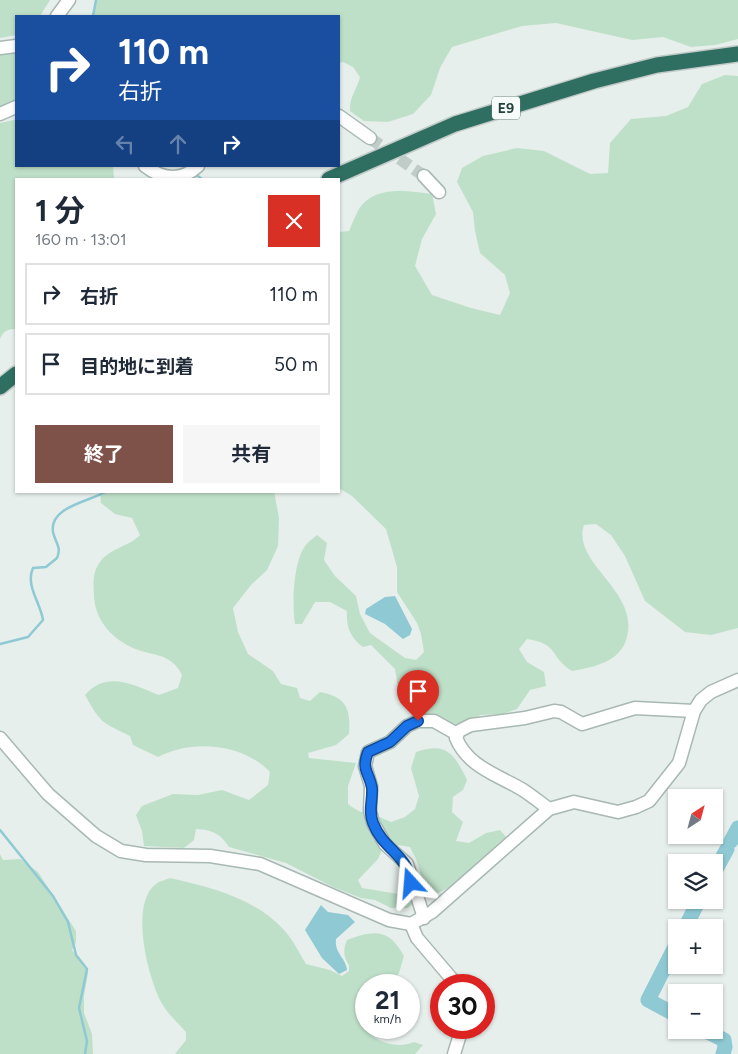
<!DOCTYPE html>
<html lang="ja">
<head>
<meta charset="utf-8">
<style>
  body { margin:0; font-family:Figtree,"Noto Sans JP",sans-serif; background:#f6f6f7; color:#1f2937; height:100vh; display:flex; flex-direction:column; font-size:19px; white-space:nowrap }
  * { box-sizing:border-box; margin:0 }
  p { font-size:16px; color:#747a83 }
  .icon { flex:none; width:28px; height:28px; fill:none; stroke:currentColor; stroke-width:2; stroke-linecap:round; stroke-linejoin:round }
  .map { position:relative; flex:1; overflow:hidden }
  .details { position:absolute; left:15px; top:178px; width:325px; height:315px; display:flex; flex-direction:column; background:#fff; border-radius:0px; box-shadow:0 1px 4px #0004 }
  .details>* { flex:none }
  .top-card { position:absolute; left:15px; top:15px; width:325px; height:152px; border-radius:0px; box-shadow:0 1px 4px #0004; background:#1a4fa0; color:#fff; overflow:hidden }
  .needle { width:32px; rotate:36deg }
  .controls { position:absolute; left:668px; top:789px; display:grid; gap:10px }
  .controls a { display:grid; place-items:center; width:55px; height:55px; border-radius:0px; background:#fff; box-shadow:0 1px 4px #0004; font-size:25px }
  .speed { position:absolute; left:355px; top:974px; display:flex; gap:10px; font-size:25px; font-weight:700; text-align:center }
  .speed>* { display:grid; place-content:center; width:65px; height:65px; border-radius:50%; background:#fff; box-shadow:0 1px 4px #0004; line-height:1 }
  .speed small { font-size:12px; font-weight:400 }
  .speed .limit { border:8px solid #d22; background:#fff; color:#111 }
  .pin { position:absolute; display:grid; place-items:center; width:42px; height:42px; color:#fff; margin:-51px -21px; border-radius:50% 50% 50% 0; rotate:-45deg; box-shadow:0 0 5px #0007 }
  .pin .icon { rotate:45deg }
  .me { position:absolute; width:55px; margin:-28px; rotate:341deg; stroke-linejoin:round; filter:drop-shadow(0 0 4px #0008) }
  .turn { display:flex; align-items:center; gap:18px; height:105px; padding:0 20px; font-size:22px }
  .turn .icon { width:65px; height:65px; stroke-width:2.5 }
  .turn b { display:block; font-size:35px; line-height:42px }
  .lanes { display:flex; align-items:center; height:48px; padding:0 20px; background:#0003; justify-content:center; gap:25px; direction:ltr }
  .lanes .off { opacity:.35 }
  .round { display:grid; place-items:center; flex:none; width:52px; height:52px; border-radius:0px; background:#f6f6f7 }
  .summary { display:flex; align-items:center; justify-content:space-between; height:85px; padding:0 20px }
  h1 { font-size:30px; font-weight:700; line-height:38px }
  .button { display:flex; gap:10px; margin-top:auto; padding:10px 20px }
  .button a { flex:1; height:58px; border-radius:0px; background:#7f5249; color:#fff; font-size:20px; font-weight:700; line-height:58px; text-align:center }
  .button a+a { background:#f6f6f7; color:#1f2937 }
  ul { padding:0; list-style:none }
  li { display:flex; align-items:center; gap:15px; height:62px; margin:0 10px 8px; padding:0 10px; border:2px solid #e0e1e3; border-radius:0px }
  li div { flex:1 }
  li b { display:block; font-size:19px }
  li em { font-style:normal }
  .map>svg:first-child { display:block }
  .green { fill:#bfe0c8 }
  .water { fill:#8ec9d4 }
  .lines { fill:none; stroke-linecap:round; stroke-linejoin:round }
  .stream { stroke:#8ec9d4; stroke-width:2.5 }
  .river { stroke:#8ec9d4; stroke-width:15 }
  .minor-tunnel { stroke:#bfccc8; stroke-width:12; stroke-dasharray:12 6; stroke-linecap:butt }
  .minor-casing { stroke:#a8b8b2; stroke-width:15 }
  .highway-casing { stroke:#c2cac8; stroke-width:18 }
  .minor { stroke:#fff; stroke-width:12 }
  .highway { stroke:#2f6f62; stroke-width:15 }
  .route-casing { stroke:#114b97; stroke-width:12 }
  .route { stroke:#1a73e8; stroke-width:9 }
  .labels { text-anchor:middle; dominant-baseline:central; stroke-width:4; stroke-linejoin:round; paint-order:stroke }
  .shield { fill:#f7fbf9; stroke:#637a73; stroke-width:1 }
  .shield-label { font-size:14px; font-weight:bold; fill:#24423a }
</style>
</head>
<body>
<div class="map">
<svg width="738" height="1054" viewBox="0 0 738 1054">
  <rect width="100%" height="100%" fill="#e6efeb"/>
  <g class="green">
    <path d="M0,0H50L40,16H16V35L0,38Z"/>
    <path d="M97,0H738V39L715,45L691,47L663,37L632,40L556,23L522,26L452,47L440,68L431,95L413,114L388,122L364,121L350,111C349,97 357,90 360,77L353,67L343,62L339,63V16H93Z"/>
    <path d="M0,51H16V100L0,107Z"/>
    <path d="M725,75L738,76V628L711,635L685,632L645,601L625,556L611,535L596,524L584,525C571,563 639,590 627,637C621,662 594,667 572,671C549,657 560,644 527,639L519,649L527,662L544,672L546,686L530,690L517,709L503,714L480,715L474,719L451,725L429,717L414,707L398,687L395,669L371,645L363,647C350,638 346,626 347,611L330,602H315L302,624H295C292,605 293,563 305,546C308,542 313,538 317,535L327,543L324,560L335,576L356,596L360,614L370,633L405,658L416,660L424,652L421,634L417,623L397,592V567L386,529L352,496L339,488V232L349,231C352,224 355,216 359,209C375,185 407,191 432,194L436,214L422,239L415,266L432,295L471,308L500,315L510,293L505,275L480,253L475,231L473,212L457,182L462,168L483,156L517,148L544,151L590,174L608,173L610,143L631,119L666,116L688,107L702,84Z"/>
    <path d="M14,120L16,121V166H113L114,179H16V329C8,329 3,331 0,339V123Z"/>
    <path d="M100,491H274L279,518L278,546L267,570L251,585L233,608L238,632L248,654L273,671L281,684L297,688L300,698L310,701L320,692C346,697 351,708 349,734L336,745L308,753L309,758L356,763L348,786V804C362,816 374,813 391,822L405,817L415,809L419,796L411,768L416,752C446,742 454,753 467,780L463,790L453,797L452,812L463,822L456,841L469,843L486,833L500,830L506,837L450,887L436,894C417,884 424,879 417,862C416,857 412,852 410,847L391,844L382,850L378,859L358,880L362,888L411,896L414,903L408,908H391L375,900L361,898L333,887L286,863L229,847C220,833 212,830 196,829L194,840L184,848L144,846L142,831L136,815L142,806L173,794L198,795L222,790L249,800L268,785L270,772C242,743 192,739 158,757L133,745L130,736C102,722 101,724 85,695C107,670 133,685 159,695L178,688L182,675C170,651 151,657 131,647C110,637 94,618 94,594C93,583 93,571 100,562C111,547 129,547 140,535L132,518L115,514L101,503Z"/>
    <path d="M0,854L3,860L20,859L38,872L76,931V942L72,950L88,973L84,996V1013L92,1034L93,1054H0Z"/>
    <path d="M170,878C209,887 255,898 283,929C293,939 299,953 306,964L330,970L342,976L349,971V965C343,957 343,950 347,940C374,930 389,928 404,956L399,973L389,985H366V1013L364,1016C365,1019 365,1024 366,1027C373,1043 398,1049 414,1042L423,1045L415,1054H175L186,1040V1032C178,1023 167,1013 161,1002C148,977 129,904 156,884C159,881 166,880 170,878Z"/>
  </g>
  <g class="water">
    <path d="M395,596L412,629L410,635L403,639L385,624L365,614L366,609L385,597Z"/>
    <path d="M321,905L328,912L348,915L355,922L336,939C334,953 346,958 347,970L339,974L322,958L305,930Z"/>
  </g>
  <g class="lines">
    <g class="stream">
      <path d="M93,16L96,0"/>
      <path d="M195,174L202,179"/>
      <path d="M0,644L28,637L43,620C41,604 25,585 33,568L46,567L57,558C62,547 55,542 53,532C49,506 92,501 107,491"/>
      <path d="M0,830L53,896L68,922L76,955L87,969L79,1008L87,1041L85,1054"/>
    </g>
    <g class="river">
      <path d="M731,841L738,828"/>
      <path d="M714,873L727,849"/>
      <path d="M685,928L699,900"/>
      <path d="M676,945L648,1000L676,1015"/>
      <path d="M704,1030L724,1040L725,1047L723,1054"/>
    </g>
    <path class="minor-tunnel" d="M370,138L424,176"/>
    <defs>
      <g id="minor">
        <path d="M57,16L69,0"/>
        <path d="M0,48L16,46"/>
        <path d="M0,114L16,107"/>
        <path d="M339,116L370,138"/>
        <path d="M145,166C162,179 181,182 198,166"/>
        <path d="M424,176L439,192"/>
        <path d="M0,738L48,794L96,836L121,851L146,855L210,856L260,864L389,920L411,924L432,912L549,809L574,802L618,812L636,807L649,801L679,763L694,711L701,700L711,692L738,680"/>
        <path d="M549,809C541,803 532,796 523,790C498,775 468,767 456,738L459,731L471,725L525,718L554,711L561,712L582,724L635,708L694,711"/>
        <path d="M424,918L407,864L385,844L373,823L370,811L371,786L365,766L368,752L390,742L407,726L418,721H434L457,734"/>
        <path d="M411,924L417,938L457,985"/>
        <path d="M454,1054L462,1028"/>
      </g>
      <g id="highway">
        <path d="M329,179L455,124L594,81L657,65L738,54"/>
        <path d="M0,387L16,374"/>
      </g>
    </defs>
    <use href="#minor" class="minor-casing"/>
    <use href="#highway" class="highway-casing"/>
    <use href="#minor" class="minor"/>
    <use href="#highway" class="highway"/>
  </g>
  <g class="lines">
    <defs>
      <path id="route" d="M411,883C407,853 384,851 373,823C368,810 373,801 372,788C369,772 361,770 368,752L390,742L407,726L418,721"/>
    </defs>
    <use href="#route" class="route-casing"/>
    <use href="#route" class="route"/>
  </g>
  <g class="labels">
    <rect class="shield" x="492" y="96.5" width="28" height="23" rx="4"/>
    <g class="shield-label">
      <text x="506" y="108">E9</text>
    </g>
  </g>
</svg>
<div class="controls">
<a><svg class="needle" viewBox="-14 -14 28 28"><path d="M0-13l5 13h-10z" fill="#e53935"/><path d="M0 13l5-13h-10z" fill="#747a83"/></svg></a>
<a><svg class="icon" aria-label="layers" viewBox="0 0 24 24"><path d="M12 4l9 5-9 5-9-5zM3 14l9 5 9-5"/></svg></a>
<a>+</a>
<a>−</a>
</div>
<div class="speed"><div>21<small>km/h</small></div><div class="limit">30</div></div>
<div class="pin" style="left:418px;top:721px;background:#d93025"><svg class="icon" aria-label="arrive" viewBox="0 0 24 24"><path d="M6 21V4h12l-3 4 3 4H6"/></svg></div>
<svg class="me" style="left:411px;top:883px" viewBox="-20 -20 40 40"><path d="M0-17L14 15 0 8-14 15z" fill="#1a73e8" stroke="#fff" stroke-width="4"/></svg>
<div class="top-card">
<div class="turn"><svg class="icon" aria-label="right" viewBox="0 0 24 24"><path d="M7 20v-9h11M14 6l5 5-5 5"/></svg><div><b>110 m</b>右折</div></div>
<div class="lanes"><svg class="icon off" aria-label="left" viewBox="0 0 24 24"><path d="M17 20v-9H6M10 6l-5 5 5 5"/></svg><svg class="icon off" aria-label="ahead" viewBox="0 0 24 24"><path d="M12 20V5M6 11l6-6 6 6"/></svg><svg class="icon" aria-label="right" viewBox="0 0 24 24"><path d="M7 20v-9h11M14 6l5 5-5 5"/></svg></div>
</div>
<section class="details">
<div class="summary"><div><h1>1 分</h1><p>160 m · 13:01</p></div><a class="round" style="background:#d93025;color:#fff"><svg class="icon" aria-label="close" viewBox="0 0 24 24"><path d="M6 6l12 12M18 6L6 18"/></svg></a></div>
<ul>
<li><svg class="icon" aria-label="right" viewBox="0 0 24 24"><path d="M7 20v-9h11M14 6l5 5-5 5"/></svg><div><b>右折</b></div><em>110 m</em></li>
<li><svg class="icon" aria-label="arrive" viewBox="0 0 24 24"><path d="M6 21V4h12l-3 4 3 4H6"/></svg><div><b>目的地に到着</b></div><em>50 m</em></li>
</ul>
<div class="button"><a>終了</a><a>共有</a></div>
</section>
</div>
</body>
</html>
